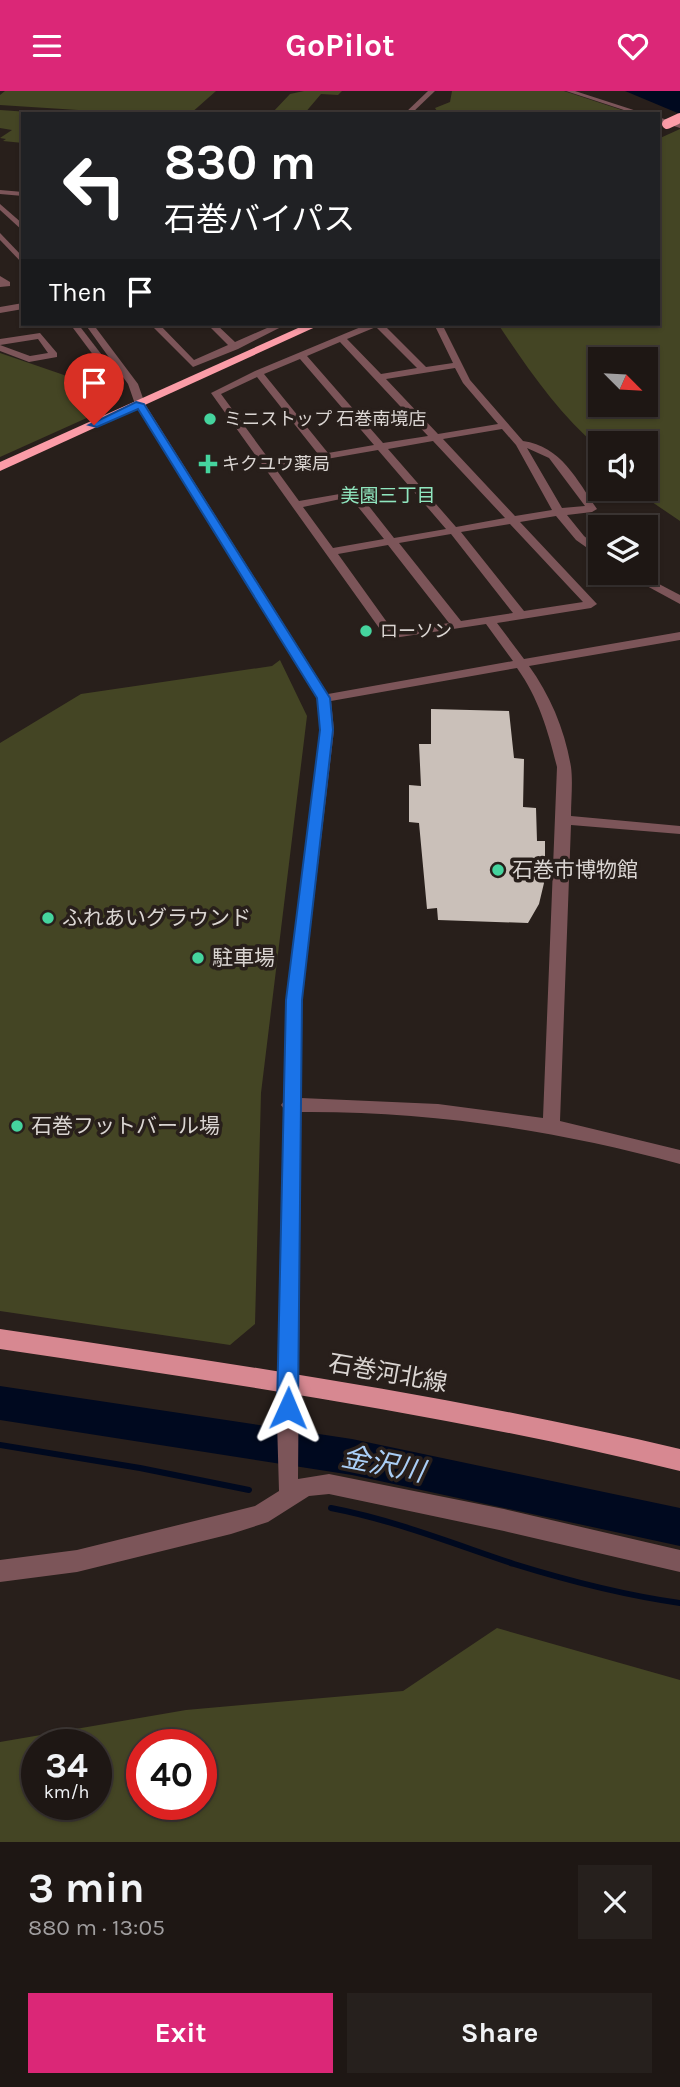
<!DOCTYPE html>
<html lang="en">
<head>
<meta charset="utf-8">
<style>
  body { margin:0; font-family:Karla,"Noto Sans JP",sans-serif; background:#26201d; color:#f1f3f6; height:100vh; display:flex; flex-direction:column; font-size:26px; white-space:nowrap }
  * { box-sizing:border-box; margin:0 }
  p { font-size:23px; color:#a19fa0 }
  .icon { flex:none; width:38px; height:38px; fill:none; stroke:currentColor; stroke-width:2; stroke-linecap:round; stroke-linejoin:round }
  .map { position:relative; height:1751px; overflow:hidden }
  .side { display:flex; flex-direction:column; background:#1e1714; flex:1 }
  .side>* { flex:none }
  .banner { position:absolute; left:21px; top:21px; width:639px; height:214px; border-radius:0px; box-shadow:0 2px 5px #0004,0 0 0 2px #3c3634; background:#202124; color:#fff; overflow:hidden }
  .needle { width:46px; rotate:114deg }
  .tools { position:absolute; left:588px; top:256px; display:grid; gap:14px }
  .tools a { display:grid; place-items:center; width:70px; height:70px; border-radius:0px; background:#1e1714; box-shadow:0 2px 5px #0004,0 0 0 2px #3c3634; font-size:35px }
  .speed { position:absolute; left:21px; top:1638px; display:flex; gap:14px; font-size:35px; font-weight:700; text-align:center }
  .speed>* { display:grid; place-content:center; width:91px; height:91px; border-radius:50%; background:#1e1714; box-shadow:0 2px 5px #0004,0 0 0 2px #3c3634; line-height:1 }
  .speed small { font-size:18px; font-weight:400 }
  .speed .limit { border:10px solid #d22; background:#fff; color:#111 }
  .pin { position:absolute; display:grid; place-items:center; width:60px; height:60px; color:#fff; margin:-72px -30px; border-radius:50% 50% 50% 0; rotate:-45deg; box-shadow:0 0 7px #0007 }
  .pin .icon { rotate:45deg }
  .me { position:absolute; width:77px; margin:-38px; rotate:1deg; stroke-linejoin:round; filter:drop-shadow(0 0 5px #0008) }
  .turn { display:flex; align-items:center; gap:24px; height:147px; padding:0 28px; font-size:32px }
  .turn .icon { width:91px; height:91px; stroke-width:2.5 }
  .turn b { display:block; font-size:49px; line-height:60px }
  .then { display:flex; align-items:center; height:66px; padding:0 28px; background:#0003; gap:14px; font-size:26px }
  .round { display:grid; place-items:center; flex:none; width:74px; height:74px; border-radius:0px; background:#26201d }
  .headline { display:flex; align-items:center; justify-content:space-between; height:119px; padding:0 28px }
  h1 { font-size:42px; font-weight:700; line-height:52px }
  .action { display:flex; gap:14px; margin-top:auto; padding:14px 28px }
  .action a { flex:1; height:80px; border-radius:0px; background:#db2777; color:#fff; font-size:28px; font-weight:700; line-height:80px; text-align:center }
  .action a+a { background:#26201d; color:#f1f3f6 }
  header { display:flex; justify-content:space-between; align-items:center; height:91px; padding:0 28px; background:#db2777; color:#fff; font-size:32px; font-weight:700 }
  .map>svg:first-child { display:block }
  .green { fill:#444524; fill-rule:evenodd }
  .water { fill:#00091f }
  .lines { fill:none; stroke-linecap:round; stroke-linejoin:round }
  .stream { stroke:#00091f; stroke-width:6 }
  .river { fill:#00091f; fill-rule:evenodd }
  .building { fill:#cac0b9 }
  .minor { fill:#7c5559; fill-rule:evenodd }
  .major { fill:#d78891; fill-rule:evenodd }
  .highway { fill:#fb9ca7; fill-rule:evenodd }
  .highway-bridge { stroke:#fb9ca7; stroke-width:10 }
  .route { fill:#1a73e8; stroke:#114b97; stroke-width:2 }
  .poi-dot { fill:#45d49e; stroke:#281f1b; stroke-width:2.5 }
  .labels { text-anchor:middle; dominant-baseline:central; stroke-width:7; stroke-linejoin:round; paint-order:stroke }
  .far-poi-label { font-size:18px; fill:#dad5d2; stroke:#281f1b; text-anchor:start }
  .far-neighbourhood-label { font-size:19px; fill:#90e6bf; stroke:#281f1b }
  .poi-label { font-size:21px; fill:#dad5d2; stroke:#281f1b; text-anchor:start }
  .near-street-label { font-size:24px; fill:#dad5d2; stroke:#281f1b }
  .near-water-label { font-size:28px; font-style:italic; fill:#aacef6; stroke:#281f1b }
</style>
</head>
<body>
<header><svg class="icon" aria-label="menu" viewBox="0 0 24 24"><path d="M4 6h16M4 12h16M4 18h16"/></svg>GoPilot<svg class="icon" aria-label="heart" viewBox="0 0 24 24"><path d="M12 20l-8-8c-3-5 5-10 8-4 3-6 11-1 8 4z"/></svg></header>
<div class="map">
<svg width="680" height="1751" viewBox="0 0 680 1751">
  <rect width="100%" height="100%" fill="#281f1b"/>
  <g class="green">
    <path d="M5,0H216L190,23H140L0,14V4Z"/>
    <path d="M304,0H342L338,4L321,3L304,23L273,21L290,3Z"/>
    <path d="M452,0H564L634,23H439L435,17L450,11Z"/>
    <path d="M0,19L58,23H23V52L3,50L6,48L0,47L12,39L0,37Z"/>
    <path d="M680,38V430L652,411L641,397H646V352H600V358C558,322 528,278 498,233H658V48ZM600,268H646V313H600Z"/>
    <path d="M0,262L93,294H105L112,304L100,321L0,366Z"/>
    <path d="M280,569L307,625L261,1002L255,1233L230,1254L0,1220V652L81,603L272,575Z"/>
    <path d="M497,1537L680,1589V1751H0V1651L186,1619L403,1600ZM37,1654H96V1713H37ZM142,1654H201V1713H142Z"/>
  </g>
  <path class="water" d="M625,0H680V23Z"/>
  <g class="lines">
    <g class="stream">
      <path d="M0,1354L140,1377L249,1399"/>
      <path d="M331,1417C394,1429 454,1453 514,1473C569,1490 623,1504 680,1512"/>
    </g>
    <path class="river" d="M0,1295L352,1348L680,1417V1455L352,1384L0,1329Z"/>
  </g>
  <path class="building" d="M431,618L509,620L514,667L524,668L523,716L536,717L537,750H545V773H538L544,792L539,813L528,832L438,829L437,817L427,818L419,732L409,731V694L421,695L419,653H431Z"/>
  <g class="lines">
    <g class="minor">
      <path d="M428,0H435L411,23H404Z"/>
      <path d="M566,0H575L646,23H636Z"/>
      <path d="M658,26L680,33V37L658,30Z"/>
      <path d="M0,99L23,101V105L0,103Z"/>
      <path d="M0,113L23,133V140L0,119Z"/>
      <path d="M0,142L23,166V173L0,149Z"/>
      <path d="M0,185L10,191V195L0,196Z"/>
      <path d="M23,212V218L0,222V216Z"/>
      <path d="M70,233H78L115,281V285H109Z"/>
      <path d="M85,233H93L138,293L145,313L328,603L513,570L486,533L387,548L211,302L255,280L368,233H383L426,276L453,272L434,233H442L470,289L523,350C561,355 577,389 597,418L592,421L567,424L584,445L600,458V466L576,449L556,425L520,431L597,513L591,517L497,532L524,568L680,541V549L529,575C550,604 565,639 571,676C573,691 571,709 571,725L680,735V743L571,734L560,1030L680,1059V1073C555,1039 430,1020 301,1021L298,1388L329,1383L504,1418L680,1459V1481L504,1440L329,1403L309,1405L268,1431L231,1443L77,1481L0,1491V1469L77,1459L231,1421L255,1415L279,1400L277,1330L284,1018L281,1014L284,1010L286,909L320,639L318,607L135,313L128,293ZM376,236L417,277L381,283L347,248ZM340,251L428,345L383,352L307,265ZM300,268L374,354L328,362L264,283ZM455,277L463,292L498,333L438,343L386,288ZM257,286L318,363L271,371L221,303ZM502,338L516,354L552,419L515,425L443,348ZM433,350L505,427L456,436L388,358ZM527,357L549,367L585,415L562,417ZM378,359L446,438L394,447L357,400L299,410L275,377ZM350,406L384,448L333,457L303,416ZM510,433L583,511L524,520L461,441ZM451,443L513,522L461,530L399,452ZM388,454L449,532L394,541L338,463ZM517,577C539,608 548,640 557,676L543,1027L438,1013L301,1007L302,909L334,639L331,610Z"/>
      <path d="M150,233H159L194,269L228,254L207,233H216L235,251L276,233H287L238,258L193,276Z"/>
      <path d="M40,242L57,262V266L29,271L0,260V254L30,265L48,262L38,248L0,254V248Z"/>
      <path d="M621,481H636L680,504V513Z"/>
    </g>
    <path class="major" d="M0,1238C228,1272 456,1305 680,1358V1380C456,1325 228,1292 0,1258Z"/>
    <path class="highway" d="M307,233H322L0,380V371Z"/>
    <path class="highway-bridge" d="M667,33L680,27"/>
  </g>
  <path class="route" d="M136,311L144,313L330,607L333,639L302,909L298,1317L295,1324L288,1326L280,1324L277,1317L286,909L320,639L317,607L138,318L97,336L89,334Z"/>
  <g class="poi-dot">
    <circle cx="210" cy="328" r="7"/>
    <path d="M204.5 362.5h7v7h7v7h-7v7h-7v-7h-7v-7h7z"/>
    <circle cx="366" cy="540" r="7"/>
    <circle cx="498" cy="779" r="7"/>
    <circle cx="48" cy="827" r="7"/>
    <circle cx="198" cy="867" r="7"/>
    <circle cx="17" cy="1035" r="7"/>
  </g>
  <g class="labels">
    <g class="far-poi-label">
      <text x="224" y="328">ミニストップ 石巻南境店</text>
      <text x="222" y="373">キクユウ薬局</text>
      <text x="380" y="540">ローソン</text>
    </g>
    <g class="far-neighbourhood-label">
      <text x="388" y="405">美園三丁目</text>
    </g>
    <g class="poi-label">
      <text x="512" y="779">石巻市博物館</text>
      <text x="62" y="827">ふれあいグラウンド</text>
      <text x="212" y="867">駐車場</text>
      <text x="31" y="1035">石巻フットバール場</text>
    </g>
    <g class="near-street-label">
      <text transform="translate(388 1282) rotate(10)">石巻河北線</text>
    </g>
    <g class="near-water-label">
      <text transform="translate(383 1373) rotate(11)">金沢川</text>
    </g>
  </g>
</svg>
<div class="tools">
<a><svg class="needle" viewBox="-14 -14 28 28"><path d="M0-13l5 13h-10z" fill="#e53935"/><path d="M0 13l5-13h-10z" fill="#a19fa0"/></svg></a>
<a><svg class="icon" aria-label="sound" viewBox="0 0 24 24"><path d="M4 9h4l5-4v14l-5-4H4zM17 9q2 3 0 6"/></svg></a>
<a><svg class="icon" aria-label="layers" viewBox="0 0 24 24"><path d="M12 4l9 5-9 5-9-5zM3 14l9 5 9-5"/></svg></a>
</div>
<div class="speed"><div>34<small>km/h</small></div><div class="limit">40</div></div>
<div class="pin" style="left:94px;top:334px;background:#d93025"><svg class="icon" aria-label="arrive" viewBox="0 0 24 24"><path d="M6 21V4h12l-3 4 3 4H6"/></svg></div>
<svg class="me" style="left:288px;top:1317px" viewBox="-20 -20 40 40"><path d="M0-17L14 15 0 8-14 15z" fill="#1a73e8" stroke="#fff" stroke-width="4"/></svg>
<div class="banner">
<div class="turn"><svg class="icon" aria-label="left" viewBox="0 0 24 24"><path d="M17 20v-9H6M10 6l-5 5 5 5"/></svg><div><b>830 m</b>石巻バイパス</div></div>
<div class="then">Then<svg class="icon" aria-label="arrive" viewBox="0 0 24 24"><path d="M6 21V4h12l-3 4 3 4H6"/></svg></div>
</div>
</div>
<section class="side">
<div class="headline"><div><h1>3 min</h1><p>880 m · 13:05</p></div><a class="round"><svg class="icon" aria-label="close" viewBox="0 0 24 24"><path d="M6 6l12 12M18 6L6 18"/></svg></a></div>
<div class="action"><a>Exit</a><a>Share</a></div>
</section>
</body>
</html>
